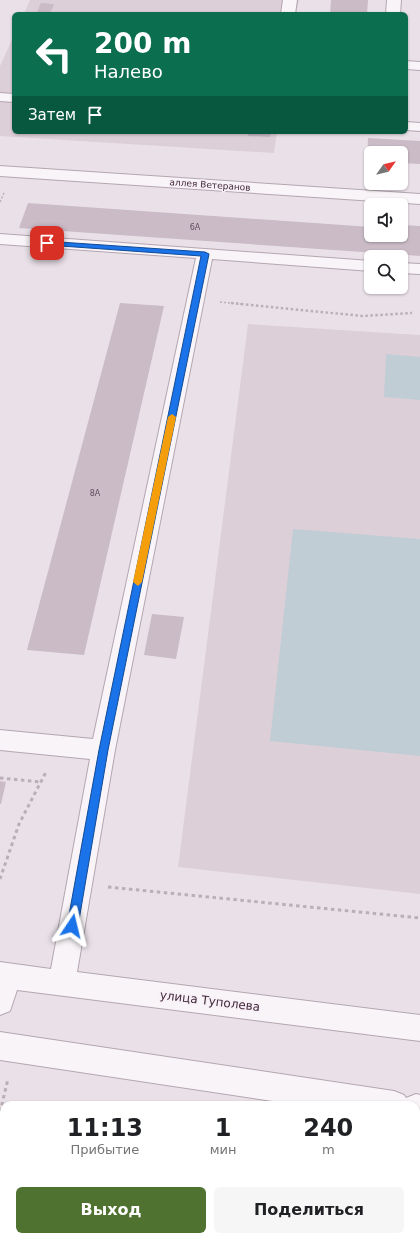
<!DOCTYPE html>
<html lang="ru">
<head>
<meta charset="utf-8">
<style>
  body { margin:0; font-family:"DejaVu Sans",sans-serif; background:#f6f6f6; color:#202124; height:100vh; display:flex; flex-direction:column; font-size:15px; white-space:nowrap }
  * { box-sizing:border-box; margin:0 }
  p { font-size:13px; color:#757577 }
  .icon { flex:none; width:22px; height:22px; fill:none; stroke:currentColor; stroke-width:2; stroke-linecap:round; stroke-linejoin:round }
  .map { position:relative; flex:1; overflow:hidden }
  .sheet { position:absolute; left:0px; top:1101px; width:420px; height:140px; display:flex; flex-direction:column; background:#fff; border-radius:12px 12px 0 0; box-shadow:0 1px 3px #0004 }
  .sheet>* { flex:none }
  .banner { position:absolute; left:12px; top:12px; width:396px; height:122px; border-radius:6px; box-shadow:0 1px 3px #0004; background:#0b6e4f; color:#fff; overflow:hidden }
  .needle { width:26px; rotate:56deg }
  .fabs { position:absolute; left:364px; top:146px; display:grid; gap:8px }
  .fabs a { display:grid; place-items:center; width:44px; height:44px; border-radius:6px; background:#fff; box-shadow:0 1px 3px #0004; font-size:20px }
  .pin { position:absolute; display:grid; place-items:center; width:34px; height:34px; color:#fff; margin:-17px; border-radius:8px; box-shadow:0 2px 6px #0006 }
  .me { position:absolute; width:44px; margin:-22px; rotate:10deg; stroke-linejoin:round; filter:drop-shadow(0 0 3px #0008) }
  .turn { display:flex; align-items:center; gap:14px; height:84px; padding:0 16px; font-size:18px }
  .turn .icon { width:52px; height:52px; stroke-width:2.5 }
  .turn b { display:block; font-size:28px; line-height:34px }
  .then { display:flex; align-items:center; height:38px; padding:0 16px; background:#0003; gap:8px; font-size:15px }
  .eta { display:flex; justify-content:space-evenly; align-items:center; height:68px; text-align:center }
  .eta b { font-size:24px; font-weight:700; line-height:28px }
  .cta { display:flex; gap:8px; margin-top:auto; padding:8px 16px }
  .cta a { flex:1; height:46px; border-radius:6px; background:#507231; color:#fff; font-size:16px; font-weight:700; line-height:46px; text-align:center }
  .cta a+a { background:#f6f6f6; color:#202124 }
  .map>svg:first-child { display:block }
  .built { fill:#dccfd8 }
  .green { fill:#c1cdd4 }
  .building { fill:#cabbc6 }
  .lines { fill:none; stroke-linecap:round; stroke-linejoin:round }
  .minor-casing { stroke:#b4a6b1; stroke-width:2 }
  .path-far2 { stroke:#baafb7; stroke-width:1.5; stroke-dasharray:2 2; stroke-linecap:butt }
  .path-far1 { stroke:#baafb7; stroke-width:2.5; stroke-dasharray:2.5 2.5; stroke-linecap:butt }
  .path { stroke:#baafb7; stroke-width:3; stroke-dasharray:3.5 3.5; stroke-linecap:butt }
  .minor { fill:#f8f4f7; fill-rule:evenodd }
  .route { fill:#1a73e8; stroke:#114b97 }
  .slow { fill:#f59e0b }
  .labels { text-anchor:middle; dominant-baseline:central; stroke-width:3; stroke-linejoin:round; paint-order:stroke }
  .number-label { font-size:8px; fill:#644d5e }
  .far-street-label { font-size:9px; fill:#42283b; stroke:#f7f0f6 }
  .near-street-label { font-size:12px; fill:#42283b; stroke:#f7f0f6 }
</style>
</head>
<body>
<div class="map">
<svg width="420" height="1241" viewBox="0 0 420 1241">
  <rect width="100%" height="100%" fill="#eae1e8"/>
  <g class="built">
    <path d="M30,0H299L296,14H24Z"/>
    <path d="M14,35V132H277L274,153L0,136V66Z"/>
    <path d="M248,324L420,335V894L178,867Z"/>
  </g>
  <g class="green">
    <path d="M386,354L420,357V400L384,397Z"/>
    <path d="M293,529L420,539V756L270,741Z"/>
  </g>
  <g class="building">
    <path d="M331,0H368L367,14H330Z"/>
    <path d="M41,3L54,4L50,14H36Z"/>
    <path d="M248,132H271L270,137L248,136Z"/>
    <path d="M368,138L420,141V164L401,163V153H371V161H367Z"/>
    <path d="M28,203L371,227V235H401V225L420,226V256L19,228Z"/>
    <path d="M120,303L164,306L84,655L27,650Z"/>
    <path d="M152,614L184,617L176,659L144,655Z"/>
    <path d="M0,781L6,782L1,804H0Z"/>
    <path d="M416,1158L420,1159V1241H370L350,1238L416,1237Z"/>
    <path d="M15,1237H92L91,1241H14Z"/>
  </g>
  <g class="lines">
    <defs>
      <g id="minor">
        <path d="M283,0H297L295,14H281Z"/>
        <path d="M387,0H401L400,14H386Z"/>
        <path d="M406,61L420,62V70L406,69Z"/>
        <path d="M0,93L14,94V102L0,101Z"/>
        <path d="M406,122L420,123V131L406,130Z"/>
        <path d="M0,166L420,194V204L0,176Z"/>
        <path d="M0,234L371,261V271L212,259L115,750L77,972L420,1015V1041L17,990L10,1011L0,1015V962L51,969L90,759L0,750V730L93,739L196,258L0,244Z"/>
        <path d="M401,263L420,264V274L401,273Z"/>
        <path d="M0,1032L394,1091L404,1095L406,1098L416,1094L420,1095V1123L416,1122V1105H299L0,1060Z"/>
      </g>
    </defs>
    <use href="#minor" class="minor-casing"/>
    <g class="path-far2">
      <path d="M0,202L4,193"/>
      <path d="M220,302L241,304"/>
    </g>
    <path class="path-far1" d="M231,303L362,316L412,313"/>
    <g class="path">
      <path d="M0,778L41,782"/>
      <path d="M0,879L19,824L46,772"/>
      <path d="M108,887L420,918"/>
      <path d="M0,1112L8,1079"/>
      <path d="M0,1158H4"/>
      <path d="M0,1200H4"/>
      <path d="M201,1237V1241"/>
    </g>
    <use href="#minor" class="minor"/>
  </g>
  <path class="route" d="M45,241L205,252L209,254L108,750L78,926L76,930L72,931L68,930L67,926L99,750L201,256L47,245L45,244Z"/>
  <path class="slow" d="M172,414L176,417L142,582L138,586L133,582L168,417Z"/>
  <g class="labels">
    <g class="number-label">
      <text x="195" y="227">6А</text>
      <text x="95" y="493">8А</text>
    </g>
    <g class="far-street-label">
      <text transform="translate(210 185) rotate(4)">аллея Ветеранов</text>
    </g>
    <g class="near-street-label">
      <text transform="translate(210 1001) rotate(7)">улица Туполева</text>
    </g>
  </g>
</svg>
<div class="fabs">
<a><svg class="needle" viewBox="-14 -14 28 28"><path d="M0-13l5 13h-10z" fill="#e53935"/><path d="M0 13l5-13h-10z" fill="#757577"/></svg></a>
<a><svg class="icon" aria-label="sound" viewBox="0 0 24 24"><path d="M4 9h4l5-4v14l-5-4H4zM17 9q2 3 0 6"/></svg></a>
<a><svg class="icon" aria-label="search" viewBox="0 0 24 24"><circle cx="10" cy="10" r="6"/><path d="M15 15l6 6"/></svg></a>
</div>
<div class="pin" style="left:47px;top:243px;background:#d93025"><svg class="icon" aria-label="arrive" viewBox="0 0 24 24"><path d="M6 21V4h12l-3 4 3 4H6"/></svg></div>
<svg class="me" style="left:72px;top:926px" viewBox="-20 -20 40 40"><path d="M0-17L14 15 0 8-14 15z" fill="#1a73e8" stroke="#fff" stroke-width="4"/></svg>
<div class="banner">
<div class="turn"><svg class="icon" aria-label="left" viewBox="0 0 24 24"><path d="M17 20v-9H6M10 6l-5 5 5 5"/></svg><div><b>200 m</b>Налево</div></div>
<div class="then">Затем<svg class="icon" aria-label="arrive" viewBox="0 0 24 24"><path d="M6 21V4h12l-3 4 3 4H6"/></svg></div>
</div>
<section class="sheet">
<div class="eta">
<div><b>11:13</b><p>Прибытие</p></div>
<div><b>1</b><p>мин</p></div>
<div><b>240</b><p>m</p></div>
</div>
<div class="cta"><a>Выход</a><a>Поделиться</a></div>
</section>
</div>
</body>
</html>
